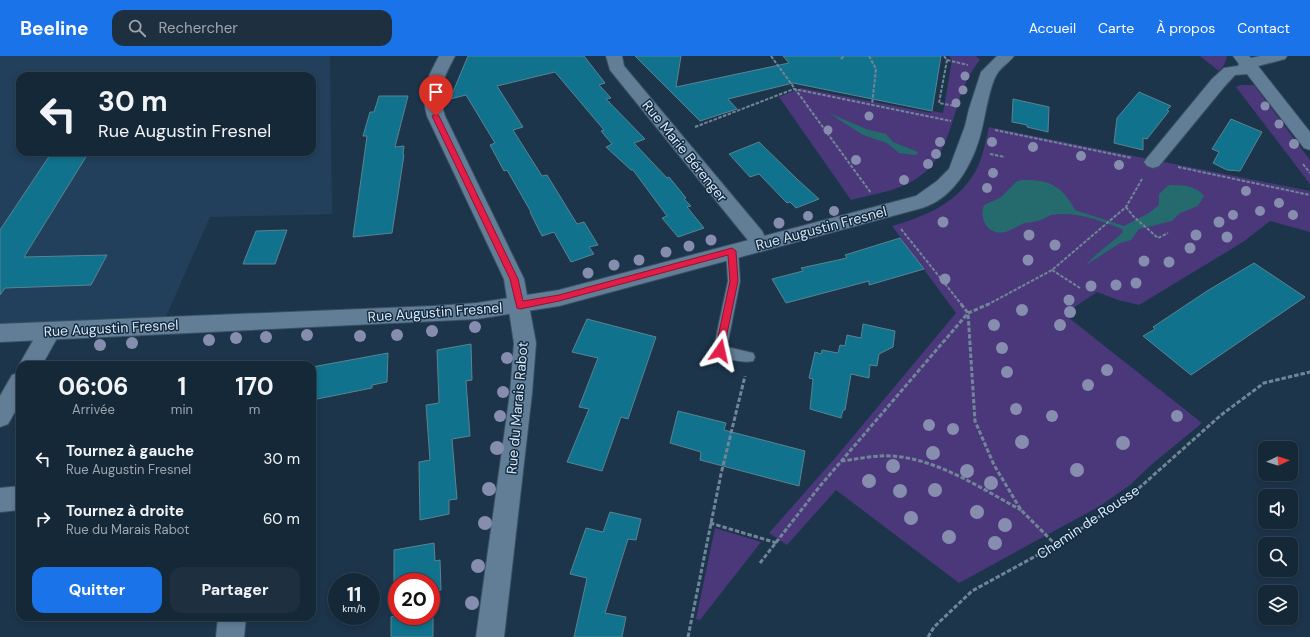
<!DOCTYPE html>
<html lang="fr">
<head>
<meta charset="utf-8">
<style>
  body { margin:0; font-family:"DM Sans",sans-serif; background:#1e3040; color:#f1f3f6; height:100vh; display:flex; flex-direction:column; font-size:15px; white-space:nowrap }
  * { box-sizing:border-box; margin:0 }
  p { font-size:13px; color:#9da6ae }
  .icon { flex:none; width:22px; height:22px; fill:none; stroke:currentColor; stroke-width:2; stroke-linecap:round; stroke-linejoin:round }
  .map { position:relative; flex:1; overflow:hidden }
  .side { position:absolute; left:16px; top:305px; width:300px; height:260px; display:flex; flex-direction:column; background:#152838; border-radius:12px; box-shadow:0 2px 6px #0003,0 0 0 1px #344453 }
  .side>* { flex:none }
  .guide { position:absolute; left:16px; top:16px; width:300px; height:84px; border-radius:12px; box-shadow:0 2px 6px #0003,0 0 0 1px #344453; background:#152838; color:#f1f3f6; overflow:hidden }
  .needle { width:26px; rotate:86deg }
  .controls { position:absolute; left:1258px; top:385px; display:grid; gap:8px }
  .controls a { display:grid; place-items:center; width:40px; height:40px; border-radius:8px; background:#152838; box-shadow:0 2px 6px #0003,0 0 0 1px #344453; font-size:20px }
  .speed { position:absolute; left:328px; top:517px; display:flex; gap:8px; font-size:20px; font-weight:700; text-align:center }
  .speed>* { display:grid; place-content:center; width:52px; height:52px; border-radius:50%; background:#152838; box-shadow:0 2px 6px #0003,0 0 0 1px #344453; line-height:1 }
  .speed small { font-size:10px; font-weight:400 }
  .speed .limit { border:6px solid #d22; background:#fff; color:#111 }
  .pin { position:absolute; display:grid; place-items:center; width:34px; height:34px; color:#fff; margin:-41px -17px; border-radius:50% 50% 50% 0; rotate:-45deg; box-shadow:0 0 4px #0007 }
  .pin .icon { rotate:45deg }
  .me { position:absolute; width:44px; margin:-22px; rotate:11deg; stroke-linejoin:round; filter:drop-shadow(0 0 3px #0008) }
  .turn { display:flex; align-items:center; gap:14px; height:84px; padding:0 16px; font-size:18px }
  .turn .icon { width:52px; height:52px; stroke-width:2.5 }
  .turn b { display:block; font-size:28px; line-height:34px }
  .eta { display:flex; justify-content:space-evenly; align-items:center; height:68px; text-align:center }
  .eta b { font-size:24px; font-weight:700; line-height:28px }
  .button { display:flex; gap:8px; margin-top:auto; padding:8px 16px }
  .button a { flex:1; height:46px; border-radius:12px; background:#1a73e8; color:#fff; font-size:16px; font-weight:700; line-height:46px; text-align:center }
  .button a+a { background:#1e3040; color:#f1f3f6 }
  ul { padding:0; list-style:none }
  li { display:flex; align-items:center; gap:12px; height:60px; padding:0 16px }
  li div { flex:1 }
  li b { display:block; font-size:15px }
  li em { font-style:normal }
  header { display:flex; align-items:center; gap:24px; box-sizing:border-box; height:56px; padding:0 20px; background:#1a73e8; color:#fff }
  header strong { font-size:19px }
  nav { display:flex; gap:22px; margin-inline-start:auto; font-size:14px }
  .search { width:280px; height:36px; background:#1e3040; display:flex; align-items:center; gap:10px; box-sizing:border-box; padding:0 14px; border-radius:12px; color:#9da6ae; font-size:15px }
  .map>svg:first-child { display:block }
  .built { fill:#22405b; fill-rule:evenodd }
  .green { fill:#4a387b }
  .water { fill:#256b6e }
  .building { fill:#11728d; stroke:#5a8391; fill-rule:evenodd }
  .lines { fill:none; stroke-linecap:round; stroke-linejoin:round }
  .service-casing { stroke:#3b5163; stroke-width:2 }
  .minor-casing { stroke:#3b5163; stroke-width:2 }
  .tertiary-casing { stroke:#3b5163; stroke-width:2 }
  .path-far1 { stroke:#718598; stroke-width:2; stroke-dasharray:3.5 1.5; stroke-linecap:butt }
  .path { stroke:#718598; stroke-width:3; stroke-dasharray:4.5 2; stroke-linecap:butt }
  .service { fill:#627e97; fill-rule:evenodd }
  .minor { fill:#627e97; fill-rule:evenodd }
  .tertiary { fill:#627e97; fill-rule:evenodd }
  .tree { fill:#868dae }
  .route { fill:#e11d48; stroke:#92132f }
  .labels { text-anchor:middle; dominant-baseline:central; stroke-width:3; stroke-linejoin:round; paint-order:stroke }
  .street-label { font-size:14px; fill:#d9e8f6; stroke:#122b40 }
</style>
</head>
<body>
<header>
<strong>Beeline</strong>
<div class="search"><svg class="icon" aria-label="search" viewBox="0 0 24 24"><circle cx="10" cy="10" r="6"/><path d="M15 15l6 6"/></svg>Rechercher</div>
<nav><a>Accueil</a><a>Carte</a><a>À propos</a><a>Contact</a></nav>
</header>
<div class="map">
<svg width="1310" height="581" viewBox="0 0 1310 581">
  <rect width="100%" height="100%" fill="#1c354b"/>
  <path class="built" d="M0,0H330L332,158L210,161L160,274L0,286ZM20,20H312V96H20Z"/>
  <g class="green">
    <path d="M949,0H976L980,4C947,43 959,102 909,127C892,136 869,139 851,144L779,41L801,32L931,57L932,55L943,57L952,4Z"/>
    <path d="M1200,0H1226L1227,1L1224,9L1219,15Z"/>
    <path d="M1241,29H1254L1310,104V128L1236,31Z"/>
    <path d="M989,71L1310,135V176L1270,165L1243,186L1139,249L1118,244L1097,236L1064,258L1202,367L1151,409L1130,429L1100,450L959,527L836,434L787,489L769,477L836,401L956,257L892,170C923,161 953,149 972,121C982,107 985,87 989,71Z"/>
    <path d="M715,472L761,486L700,564L696,563Z"/>
  </g>
  <g class="water">
    <path d="M829,57L866,73L886,78L893,86L918,96L916,99L899,97L887,87L863,79Z"/>
    <path d="M1023,124C1050,123 1063,131 1075,154L1124,170L1149,157L1159,149V138L1169,129C1183,129 1195,129 1204,140L1198,150L1180,157L1172,165L1139,173L1131,184L1120,187L1086,209C1097,196 1111,188 1123,176L1122,173C1100,164 1075,155 1051,159C1048,160 1046,162 1043,163C1037,166 1031,166 1025,167C1016,170 1007,179 996,176C984,173 980,159 984,149L1000,142L1017,125Z"/>
  </g>
  <g class="building">
    <path d="M468,0H584L605,27L599,29L611,42L606,43L645,83L634,87L667,122L669,121L686,142L684,143L691,150L687,151L704,172L678,181L662,162L667,160L633,114H631L606,91L612,88L601,75L604,74L555,16L497,30L523,71L513,74L542,120L547,119L577,168L584,166L598,189L589,191L594,198L571,206L554,176L542,180L530,156H531L507,114L504,115L490,89L495,87L466,39L450,43Z"/>
    <path d="M635,0H681L676,31L789,7L783,0H941L932,55L793,27L728,43L737,53L700,65Z"/>
    <path d="M1139,36L1171,50L1167,54L1169,55L1147,83L1143,82V94L1114,87L1117,62Z"/>
    <path d="M379,40H408L395,91L404,90L403,99H404L392,177L353,181L367,80H363L370,56H374Z"/>
    <path d="M1013,43L1049,51L1048,76L1027,71V69L1012,66Z"/>
    <path d="M1231,63L1262,76L1240,115L1227,114L1213,107L1219,96L1212,93Z"/>
    <path d="M759,86L798,124L819,143L796,152L790,146L787,147L759,118L750,121L729,98Z"/>
    <path d="M52,96H89L24,201L107,199L91,229L5,232L0,239V174Z"/>
    <path d="M287,174L275,208H243L256,175Z"/>
    <path d="M900,182L924,213L869,229V225L786,247L772,223L803,215L801,212L847,202L845,199Z"/>
    <path d="M1254,207L1305,241L1191,319L1143,280L1155,273L1153,271L1207,235Z"/>
    <path d="M587,263L656,281L628,363L621,361L602,415L567,406L589,353L579,351L598,302L572,296Z"/>
    <path d="M863,268L895,275L893,291L879,298L877,310L870,309L869,322L851,318L845,354H843L841,362L810,353L813,323L809,322L815,296L821,298L822,294L838,297L840,289L845,290L847,279L861,282Z"/>
    <path d="M471,288L472,324L466,325L470,380L452,383L457,443L449,444V458L420,464L419,406L430,404L426,349L439,347L437,294Z"/>
    <path d="M388,297L387,326L372,329V332L312,344V311Z"/>
    <path d="M678,355L726,367L724,374L805,395L799,430L700,404L701,396L670,387Z"/>
    <path d="M610,456L641,463L636,484L628,483L605,557L626,561L622,581H574L587,522L570,518L586,472L603,476Z"/>
    <path d="M434,487L435,505L440,504L441,534L433,536V581H391V561L394,560V494ZM397,526H431V560H397Z"/>
  </g>
  <g class="lines">
    <defs>
      <path id="service" d="M732,191L736,192L738,195L740,225L727,291L753,297L755,301L753,305C743,308 725,302 715,299L713,295L728,225L726,195L728,192Z"/>
      <g id="minor">
        <path d="M439,0H455C443,23 436,34 445,60L524,223L536,287L532,337L504,581H476L510,337L514,287L504,223L427,60C420,34 427,23 439,0Z"/>
        <path d="M606,0H622L624,10L762,175L769,189L766,194L759,196L752,194L747,183L610,14Z"/>
        <path d="M1233,0H1249L1251,2L1260,0H1287L1285,3L1258,10L1310,76V94L1304,92L1247,18L1235,19L1224,31L1159,110L1153,112L1147,110L1144,106L1147,102L1212,23L1224,12L1238,10L1239,8Z"/>
        <path d="M50,266L58,269L61,275L42,309H20V311L19,309L42,269Z"/>
        <path d="M20,316V347L8,368L0,371V340L12,319Z"/>
        <path d="M20,430V454L0,456V432Z"/>
        <path d="M218,561H246L244,581H216Z"/>
      </g>
      <path id="tertiary" d="M997,0H1014C1009,7 1001,11 997,18C990,29 986,55 983,68C976,102 957,141 922,152L559,250L477,263L0,286V268L433,250L477,247L559,234L916,140L937,125L949,113L965,70L969,53L981,16Z"/>
    </defs>
    <use href="#service" class="service-casing"/>
    <use href="#minor" class="minor-casing"/>
    <use href="#tertiary" class="tertiary-casing"/>
    <g class="path-far1">
      <path d="M771,0L871,137"/>
      <path d="M869,0L876,13L872,49"/>
      <path d="M944,0L947,4L939,47L955,50"/>
      <path d="M841,3L844,0"/>
      <path d="M947,4L968,9"/>
      <path d="M695,71L794,33L951,65"/>
      <path d="M995,74L1132,102"/>
      <path d="M990,98L1005,101"/>
      <path d="M1303,108L1310,117"/>
      <path d="M1178,111L1310,139"/>
      <path d="M1126,151L1133,160L1158,182L1168,177"/>
      <path d="M901,173L962,249"/>
      <path d="M1052,214L1080,232"/>
      <path d="M987,249L1052,214L1126,151L1142,123"/>
    </g>
    <g class="path">
      <path d="M961,248L968,257L975,365L994,409L1021,454L1056,489"/>
      <path d="M841,405C858,403 875,399 892,400C938,403 982,433 1021,454"/>
      <path d="M710,467L777,487"/>
      <path d="M760,507L820,430L968,257L989,248"/>
      <path d="M688,581L721,418L745,320"/>
      <path d="M928,581L934,571L972,535L1056,489L1129,441L1221,359L1264,327L1310,316"/>
    </g>
    <use href="#service" class="service"/>
    <use href="#minor" class="minor"/>
    <use href="#tertiary" class="tertiary"/>
  </g>
  <g class="tree">
    <circle cx="965" cy="20" r="4.5"/>
    <circle cx="963" cy="34" r="4.5"/>
    <circle cx="956" cy="47" r="4.5"/>
    <circle cx="1265" cy="50" r="4.5"/>
    <circle cx="869" cy="60" r="4.5"/>
    <circle cx="1279" cy="68" r="4.5"/>
    <circle cx="828" cy="74" r="4.5"/>
    <circle cx="940" cy="86" r="5"/>
    <circle cx="992" cy="86" r="5"/>
    <circle cx="1294" cy="88" r="5"/>
    <circle cx="1033" cy="91" r="5"/>
    <circle cx="936" cy="98" r="5"/>
    <circle cx="1081" cy="100" r="5"/>
    <circle cx="856" cy="104" r="5"/>
    <circle cx="928" cy="108" r="5"/>
    <circle cx="1119" cy="109" r="5"/>
    <circle cx="993" cy="117" r="5"/>
    <circle cx="904" cy="124" r="5"/>
    <circle cx="987" cy="132" r="5"/>
    <circle cx="1246" cy="135" r="5"/>
    <circle cx="1279" cy="147" r="5"/>
    <circle cx="834" cy="155" r="5"/>
    <circle cx="1260" cy="155" r="5"/>
    <circle cx="1233" cy="159" r="5"/>
    <circle cx="1293" cy="159" r="5"/>
    <circle cx="808" cy="160" r="5"/>
    <circle cx="943" cy="166" r="5.5"/>
    <circle cx="1219" cy="166" r="5.5"/>
    <circle cx="779" cy="167" r="5.5"/>
    <circle cx="1029" cy="179" r="5.5"/>
    <circle cx="1196" cy="179" r="5.5"/>
    <circle cx="1227" cy="181" r="5.5"/>
    <circle cx="711" cy="184" r="5.5"/>
    <circle cx="1055" cy="189" r="5.5"/>
    <circle cx="689" cy="190" r="5.5"/>
    <circle cx="1190" cy="192" r="5.5"/>
    <circle cx="666" cy="196" r="5.5"/>
    <circle cx="639" cy="204" r="5.5"/>
    <circle cx="1028" cy="204" r="5.5"/>
    <circle cx="1144" cy="205" r="5.5"/>
    <circle cx="1169" cy="206" r="5.5"/>
    <circle cx="614" cy="209" r="5.5"/>
    <circle cx="588" cy="217" r="5.5"/>
    <circle cx="945" cy="223" r="5.5"/>
    <circle cx="1136" cy="227" r="5.5"/>
    <circle cx="1116" cy="229" r="5.5"/>
    <circle cx="1091" cy="230" r="5.5"/>
    <circle cx="1069" cy="244" r="5.5"/>
    <circle cx="1022" cy="254" r="6"/>
    <circle cx="1070" cy="256" r="6"/>
    <circle cx="994" cy="269" r="6"/>
    <circle cx="1060" cy="269" r="6"/>
    <circle cx="475" cy="271" r="6"/>
    <circle cx="432" cy="275" r="6"/>
    <circle cx="307" cy="279" r="6"/>
    <circle cx="397" cy="279" r="6"/>
    <circle cx="360" cy="280" r="6"/>
    <circle cx="266" cy="281" r="6"/>
    <circle cx="236" cy="282" r="6"/>
    <circle cx="209" cy="284" r="6"/>
    <circle cx="132" cy="287" r="6"/>
    <circle cx="100" cy="289" r="6"/>
    <circle cx="1002" cy="292" r="6"/>
    <circle cx="507" cy="302" r="6"/>
    <circle cx="1107" cy="314" r="6"/>
    <circle cx="1007" cy="316" r="6"/>
    <circle cx="1088" cy="329" r="6"/>
    <circle cx="503" cy="336" r="6"/>
    <circle cx="1016" cy="353" r="6"/>
    <circle cx="500" cy="360" r="6"/>
    <circle cx="1052" cy="360" r="6"/>
    <circle cx="1177" cy="360" r="6"/>
    <circle cx="929" cy="369" r="6"/>
    <circle cx="953" cy="373" r="6"/>
    <circle cx="1022" cy="386" r="7"/>
    <circle cx="1123" cy="387" r="7"/>
    <circle cx="497" cy="392" r="7"/>
    <circle cx="933" cy="397" r="7"/>
    <circle cx="893" cy="410" r="7"/>
    <circle cx="1077" cy="414" r="7"/>
    <circle cx="967" cy="415" r="7"/>
    <circle cx="869" cy="425" r="7"/>
    <circle cx="991" cy="427" r="7"/>
    <circle cx="489" cy="433" r="7"/>
    <circle cx="935" cy="434" r="7"/>
    <circle cx="900" cy="435" r="7"/>
    <circle cx="977" cy="456" r="7"/>
    <circle cx="911" cy="462" r="7"/>
    <circle cx="485" cy="467" r="7"/>
    <circle cx="1005" cy="469" r="7"/>
    <circle cx="949" cy="481" r="7"/>
    <circle cx="995" cy="487" r="7"/>
    <circle cx="478" cy="510" r="7"/>
    <circle cx="472" cy="547" r="7"/>
  </g>
  <path class="route" d="M436,57L439,60L518,223L523,245L559,239L732,192L736,195L738,225L723,297L720,298L715,295L730,225L728,199L559,245L520,253L517,252L510,223L432,60Z"/>
  <g class="labels">
    <g class="street-label">
      <text transform="translate(685 95) rotate(51)">Rue Marie Bérenger</text>
      <text transform="translate(821 172) rotate(-15)">Rue Augustin Fresnel</text>
      <text transform="translate(435 256) rotate(-4)">Rue Augustin Fresnel</text>
      <text transform="translate(111 272) rotate(-3)">Rue Augustin Fresnel</text>
      <text transform="translate(517 352) rotate(-85)">Rue du Marais Rabot</text>
      <text transform="translate(1088 466) rotate(-34)">Chemin de Rousse</text>
    </g>
  </g>
</svg>
<div class="controls">
<a><svg class="needle" viewBox="-14 -14 28 28"><path d="M0-13l5 13h-10z" fill="#e53935"/><path d="M0 13l5-13h-10z" fill="#9da6ae"/></svg></a>
<a><svg class="icon" aria-label="sound" viewBox="0 0 24 24"><path d="M4 9h4l5-4v14l-5-4H4zM17 9q2 3 0 6"/></svg></a>
<a><svg class="icon" aria-label="search" viewBox="0 0 24 24"><circle cx="10" cy="10" r="6"/><path d="M15 15l6 6"/></svg></a>
<a><svg class="icon" aria-label="layers" viewBox="0 0 24 24"><path d="M12 4l9 5-9 5-9-5zM3 14l9 5 9-5"/></svg></a>
</div>
<div class="speed"><div>11<small>km/h</small></div><div class="limit">20</div></div>
<div class="pin" style="left:436px;top:60px;background:#d93025"><svg class="icon" aria-label="arrive" viewBox="0 0 24 24"><path d="M6 21V4h12l-3 4 3 4H6"/></svg></div>
<svg class="me" style="left:720px;top:295px" viewBox="-20 -20 40 40"><path d="M0-17L14 15 0 8-14 15z" fill="#e11d48" stroke="#fff" stroke-width="4"/></svg>
<div class="guide">
<div class="turn"><svg class="icon" aria-label="left" viewBox="0 0 24 24"><path d="M17 20v-9H6M10 6l-5 5 5 5"/></svg><div><b>30 m</b>Rue Augustin Fresnel</div></div>
</div>
<section class="side">
<div class="eta">
<div><b>06:06</b><p>Arrivée</p></div>
<div><b>1</b><p>min</p></div>
<div><b>170</b><p>m</p></div>
</div>
<ul>
<li><svg class="icon" aria-label="left" viewBox="0 0 24 24"><path d="M17 20v-9H6M10 6l-5 5 5 5"/></svg><div><b>Tournez à gauche</b><p>Rue Augustin Fresnel</p></div><em>30 m</em></li>
<li><svg class="icon" aria-label="right" viewBox="0 0 24 24"><path d="M7 20v-9h11M14 6l5 5-5 5"/></svg><div><b>Tournez à droite</b><p>Rue du Marais Rabot</p></div><em>60 m</em></li>
</ul>
<div class="button"><a>Quitter</a><a>Partager</a></div>
</section>
</div>
</body>
</html>
